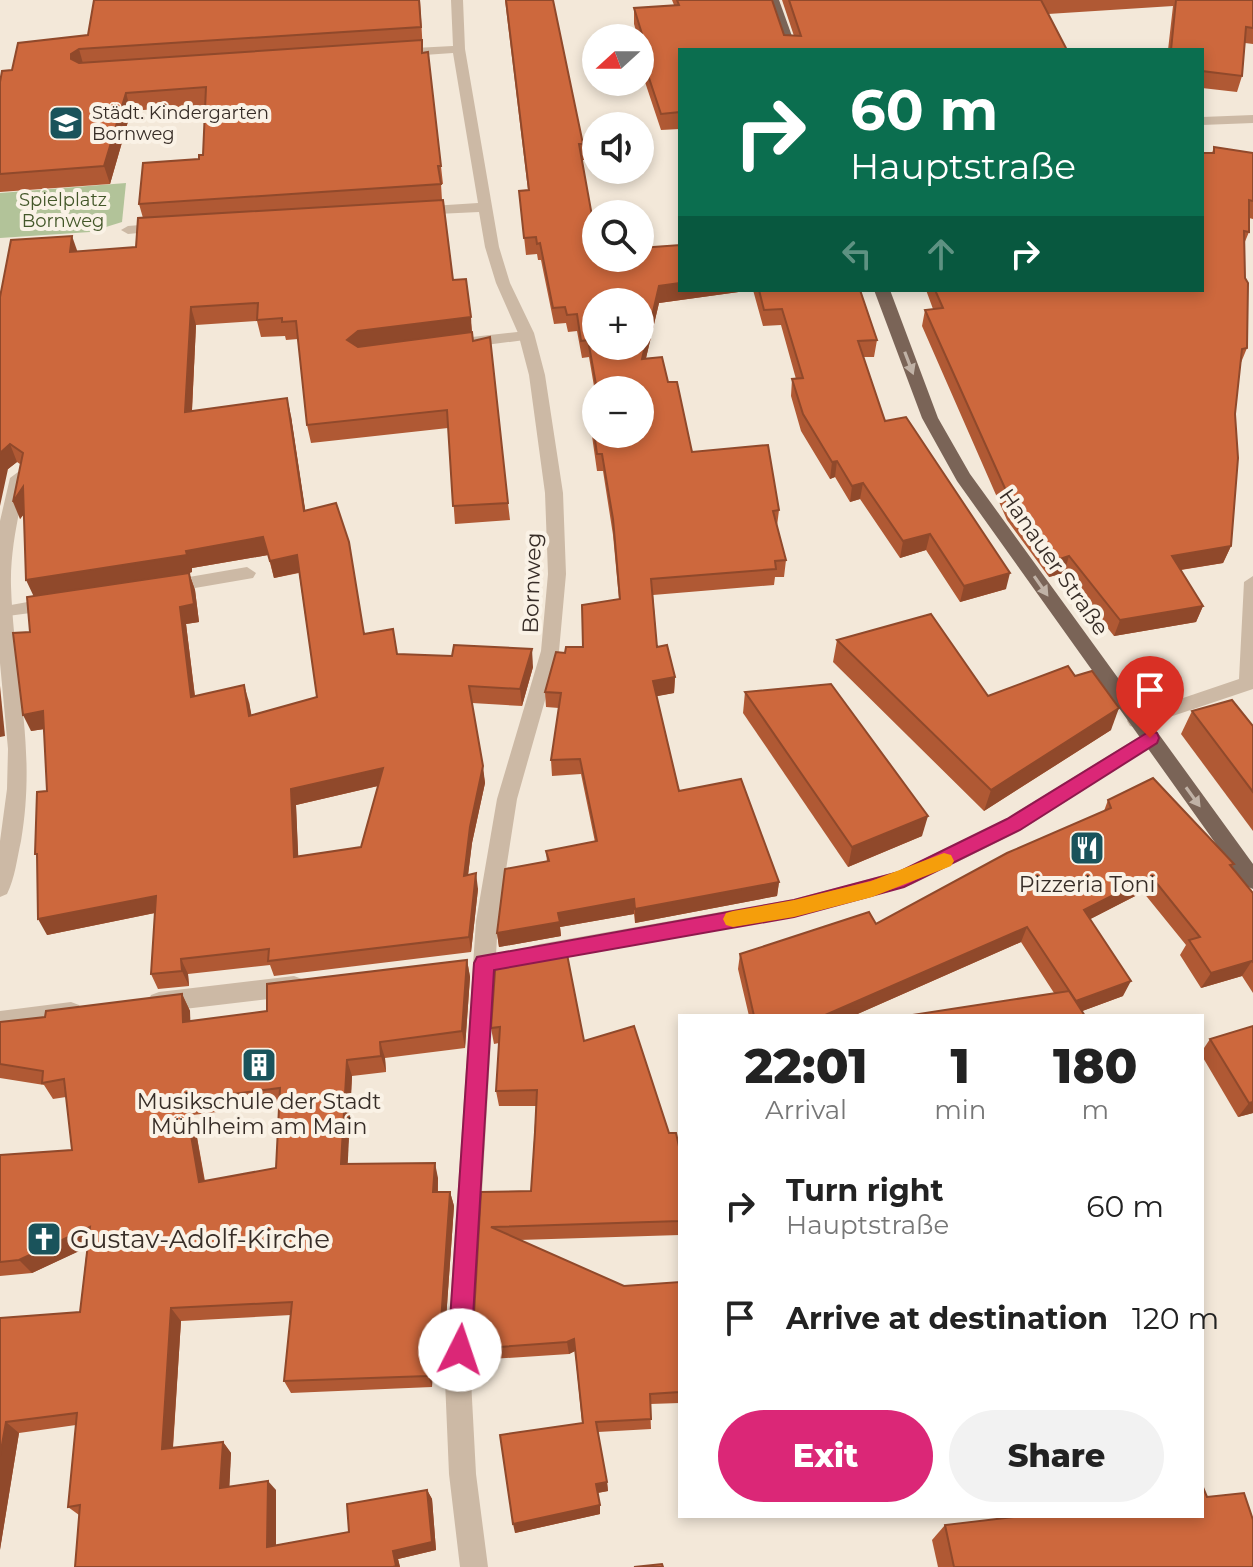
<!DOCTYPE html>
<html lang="en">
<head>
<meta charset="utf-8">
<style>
  body { margin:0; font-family:Montserrat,sans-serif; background:#f2f2f2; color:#222; height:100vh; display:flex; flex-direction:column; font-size:30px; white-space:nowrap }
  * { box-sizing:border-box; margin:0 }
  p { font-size:26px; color:#767676 }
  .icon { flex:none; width:44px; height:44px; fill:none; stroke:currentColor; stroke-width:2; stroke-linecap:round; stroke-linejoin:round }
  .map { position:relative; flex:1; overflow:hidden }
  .details { position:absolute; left:678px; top:1014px; width:526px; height:504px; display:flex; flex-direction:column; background:#fff; border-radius:0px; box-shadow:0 4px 12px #0003 }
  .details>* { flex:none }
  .banner { position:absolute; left:678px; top:48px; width:526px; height:244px; border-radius:0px; box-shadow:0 4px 12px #0003; background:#0b6e4f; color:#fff; overflow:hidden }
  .needle { width:52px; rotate:249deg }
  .controls { position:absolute; left:582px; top:24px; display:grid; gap:16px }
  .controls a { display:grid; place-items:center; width:72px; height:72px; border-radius:50%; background:#fff; box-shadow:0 4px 12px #0003; font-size:40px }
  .pin { position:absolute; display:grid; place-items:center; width:68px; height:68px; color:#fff; margin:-82px -34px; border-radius:50% 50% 50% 0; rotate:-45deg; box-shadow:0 0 8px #0007 }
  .pin .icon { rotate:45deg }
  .me { position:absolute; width:88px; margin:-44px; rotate:4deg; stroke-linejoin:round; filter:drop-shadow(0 0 6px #0008) }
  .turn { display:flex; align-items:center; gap:28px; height:168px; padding:0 40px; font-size:36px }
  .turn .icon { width:104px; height:104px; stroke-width:2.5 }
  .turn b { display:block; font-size:56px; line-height:68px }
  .lanes { display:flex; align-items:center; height:76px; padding:0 40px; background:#0003; justify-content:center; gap:40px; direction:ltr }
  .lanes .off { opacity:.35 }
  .eta { display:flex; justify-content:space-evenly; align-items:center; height:136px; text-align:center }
  .eta b { font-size:48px; font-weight:800; line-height:56px }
  .action { display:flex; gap:16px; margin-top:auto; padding:16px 40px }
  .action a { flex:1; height:92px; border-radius:48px; background:#db2777; color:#fff; font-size:32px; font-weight:800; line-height:92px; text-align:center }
  .action a+a { background:#f2f2f2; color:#222 }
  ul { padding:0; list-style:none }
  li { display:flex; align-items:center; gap:24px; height:112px; padding:0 40px }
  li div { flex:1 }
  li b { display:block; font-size:30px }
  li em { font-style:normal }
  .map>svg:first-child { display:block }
  .green { fill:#b2c399 }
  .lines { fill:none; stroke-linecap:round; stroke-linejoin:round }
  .lane { fill:#ccb9a5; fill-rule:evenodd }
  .street { fill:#ccb9a5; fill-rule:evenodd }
  .primary { fill:#7a6457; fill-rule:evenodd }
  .wall { fill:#b05934; fill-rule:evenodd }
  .shaded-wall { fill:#90492b }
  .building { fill:#cd683d; stroke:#90492b; stroke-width:2; fill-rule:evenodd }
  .oneway { fill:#c0b2a6 }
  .route { fill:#db2777; stroke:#8e194d; stroke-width:2 }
  .slow { fill:#f59e0b }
  .labels { text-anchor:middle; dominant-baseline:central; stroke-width:8; stroke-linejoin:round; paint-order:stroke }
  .far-poi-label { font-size:18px; fill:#372d27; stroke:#faf2e6; text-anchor:start }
  .far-park-label { font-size:18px; fill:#435729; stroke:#faf2e6 }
  .street-label { font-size:22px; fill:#372d27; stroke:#faf2e6 }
  .poi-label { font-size:22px; fill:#372d27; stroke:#faf2e6 }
  .near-poi-label { font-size:26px; fill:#372d27; stroke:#faf2e6; text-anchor:start }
</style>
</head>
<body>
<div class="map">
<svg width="1253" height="1567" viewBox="0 0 1253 1567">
  <rect width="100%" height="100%" fill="#f3e8d9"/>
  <path class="green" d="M126,183L122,222L90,232L0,238V193Z"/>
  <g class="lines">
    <g class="lane">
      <path d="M527,331L532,333V339L463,348L455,343L463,338Z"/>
      <path d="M247,567L256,573L253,578L166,593L157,587L166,581Z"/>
      <path d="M55,597L64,604L61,609L0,617V607Z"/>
    </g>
    <g class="street">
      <path d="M451,0H463L465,49L499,247L510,283L534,333L545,375L563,493L566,574L559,651L517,799L498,921L471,1380L476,1474L488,1567H460L449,1474L445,1380L476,921L497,799L541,651L548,574L545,493L529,375L518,333L496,283L485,247L479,212L416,215L409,211L416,207L478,203L453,53L395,57L389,53L395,49L453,46Z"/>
      <path d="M1253,115V123L1202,125V117Z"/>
      <path d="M165,223L170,224V230L128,234L121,230L128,226Z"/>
      <path d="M18,472L26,478C19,514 10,549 11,586C14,677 37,747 21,841C17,858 15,878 7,894L0,897V841L7,789L8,749L0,663V521L10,478Z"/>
      <path d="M1253,576V689L1137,728L1130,726L1127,721L1130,716L1239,679L1244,582Z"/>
      <path d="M1150,730L1157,733L1160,738L1157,743L1020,831L911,885L794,917L540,962L532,960L529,953L532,946L540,944L794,899L899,871L1006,819Z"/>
      <path d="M294,976L302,979L305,986L302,993L294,996L159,1012L151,1009L148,1002L151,995L159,992Z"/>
      <path d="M71,1002L79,1005L82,1012L79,1019L0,1031V1011Z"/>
    </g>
    <g class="primary">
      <path d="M767,0H779L797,50H785Z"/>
      <path d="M874,290H890L938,418L970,474L1253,864V889L1246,886L957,481L922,418Z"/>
    </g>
  </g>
  <g class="wall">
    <path d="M420,0L423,53L428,52L443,184H441L442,200L453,280L466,279L473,341L508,503L510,520L455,524L448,428L311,443L307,425L298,339L286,340L285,336L261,337L257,321L196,325L192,411L291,416L305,510L365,634L398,654L533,667L522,706L472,703L485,783L472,843L468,875L478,889L471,952L274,976L270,965L188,974L189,986L158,989L151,974L155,913L47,935V791L44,729L31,731L30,632L34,596L24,514L20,519V464L17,462L8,469L0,297L77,252L136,247L143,218L139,204L203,155L205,105L131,111L110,184L0,192V82L12,70L18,43ZM268,555L274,578L299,573L317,697L251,715L249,702L195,696L186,624L199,622L195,590L189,573L192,572V568ZM378,786L361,847L298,857L296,805Z"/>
    <path d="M505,0H553L583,144L584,160H582L596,258L680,290H860L877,340L874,357H863L885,421L1006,589L960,602L926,550L900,558L860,499L850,502L835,477L830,479L801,431L791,396L792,379H796L781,325L763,326L753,290L659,303L646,358L668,382L692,452L779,510L777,526L786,560L784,577H775L774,585L653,595L657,647L675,677L674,693L656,696L679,791L779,882L777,896L635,923L634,914L560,927L561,936L499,947L497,933L547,862L546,851L595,842L581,774L552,776L551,760L559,708L546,707L545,692L565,653L583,647L619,599L613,535L603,471H597L590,422V405L596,434L640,390H596V398L589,357L582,358L577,331L568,332L566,323L554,324L541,260H538L537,254L526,255L519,191L528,190Z"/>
    <path d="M672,0H772L784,35L794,36L782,0H1253V44L1245,43L1242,76L1237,92L1202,88V50H1168L1173,6L1048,14L680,50V129L661,130L640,67V38H638L634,24V8L674,5Z"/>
    <path d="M1214,147L1253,153V219L1249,218V232L1244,244L1247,348L1240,365L1235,414L1231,546L1223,563L1181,570L1203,606L1196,622L1114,636L1064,573L1049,577L1007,520L922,326L925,310L933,309L926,290H1202L1212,153Z"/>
    <path d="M837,640L988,696L1111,730L984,811L833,662Z"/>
    <path d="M745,692L922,836L848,867L743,713Z"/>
    <path d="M1192,711L1253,726V831L1181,734Z"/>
    <path d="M1108,800L1234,864L1232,868L1253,893V993L1242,976L1201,988L1180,955L1186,945L1143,892L1090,919L1123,996L1082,1011L1054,993L1021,942L853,1016H749L738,969L740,954L876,924L1104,811Z"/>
    <path d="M496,957L584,1041L669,1133L680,1151V1235L519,1240L624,1286L680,1282V1403L650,1404L651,1429L598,1432L607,1482L608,1491L598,1493L600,1514L515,1533L582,1423L575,1351L569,1354L475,1360L472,1349L481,1192L531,1191L536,1106H499L496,1091L499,1043L494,1044L491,1028Z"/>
    <path d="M467,960L470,977L465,1048L385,1058L386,1072L352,1076L347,1164L438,1178V1192H450L454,1206L443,1362L433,1363L432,1387L291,1393L284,1381L291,1315L181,1321L173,1448L223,1442L231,1453L229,1486L276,1490V1545L349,1532L427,1490L432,1499L436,1550L398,1559L400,1567H75L79,1515L68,1507L76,1425L19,1433L0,1549V1318L80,1312L87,1247L32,1273L0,1276V1155L72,1150L66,1097L53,1099L44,1085L0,1078V1022L45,1017L182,994L190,1011V1021L267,1011ZM279,1104L276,1168L205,1181L193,1115Z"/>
    <path d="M1253,1026V1113L1238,1117L1202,1056V1051L1210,1039Z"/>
    <path d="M1207,1497L1253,1567H938L932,1540L945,1525Z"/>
  </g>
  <g class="shaded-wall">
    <path d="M79,49L84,67L71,59V54Z"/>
    <path d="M126,93L131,111L110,184L104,166Z"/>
    <path d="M72,236L78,253L70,252Z"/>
    <path d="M680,283V290H753L659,303L642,375V359L659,286Z"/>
    <path d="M191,307L196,325L191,429L185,412Z"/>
    <path d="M471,317L472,335L361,349L347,340L358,331Z"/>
    <path d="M287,398L291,416L308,528L304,511Z"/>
    <path d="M10,444L17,462L8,469L0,506V454L1,452Z"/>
    <path d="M837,461L835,477L830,479L832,462Z"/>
    <path d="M863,483L860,499L850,502L852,486Z"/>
    <path d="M23,487L31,505L20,519L13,502Z"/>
    <path d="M930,534L926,550L900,558L903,541Z"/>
    <path d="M263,537L268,555L192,568V572L189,573L195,590L199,622L186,624L197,714L191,697L180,607L34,597L26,580Z"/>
    <path d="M1231,546L1223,563L1166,572L1172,556Z"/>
    <path d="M297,555L301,572L274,578L270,561Z"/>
    <path d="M1069,556L1064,573L1049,577L1054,561Z"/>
    <path d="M1010,573L1006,589L960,602L964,586Z"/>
    <path d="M1203,606L1196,622L1114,636L1120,620Z"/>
    <path d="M532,649L533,667L522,706L520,689Z"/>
    <path d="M675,677L674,693L653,697V681Z"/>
    <path d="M244,685L249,702L255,733L249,716Z"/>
    <path d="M0,686L5,736L0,737Z"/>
    <path d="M1119,708L1111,730L984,811L991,790Z"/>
    <path d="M43,711L51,728L31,731L23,715Z"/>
    <path d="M483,766L485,783L472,843L466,891L464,876L470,827Z"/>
    <path d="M383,768L386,784L296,805L299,873L294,857L291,789Z"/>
    <path d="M928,816L922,836L848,867L852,847Z"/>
    <path d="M476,873L478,889L471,952L469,937Z"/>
    <path d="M1151,876L1143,892L1077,926L1084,910Z"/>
    <path d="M779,882L777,896L635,923V909Z"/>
    <path d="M156,896L164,911L47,935L38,919Z"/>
    <path d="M634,899V914L560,927L561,936L499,947L497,933L558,913Z"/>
    <path d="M1027,927L1021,942L853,1016H823Z"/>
    <path d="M181,959L188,974L189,986L182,971Z"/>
    <path d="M467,960L470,977L465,1048L462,1031Z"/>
    <path d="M1252,961L1242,976L1201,988L1211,973Z"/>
    <path d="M1131,981L1123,996L1069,1016L1076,1001Z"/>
    <path d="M182,994L190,1011L191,1038L183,1022Z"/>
    <path d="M380,1042L385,1058L386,1072L381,1056Z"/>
    <path d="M347,1060L352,1076L347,1179L341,1164Z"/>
    <path d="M185,1100L193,1115L207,1196L199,1182Z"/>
    <path d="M1253,1102V1113L1238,1117L1249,1103Z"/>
    <path d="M435,1163L438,1178L437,1207L433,1192Z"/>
    <path d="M450,1192L454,1206L443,1362L439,1351Z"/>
    <path d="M90,1227L101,1241L32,1273L19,1260Z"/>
    <path d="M171,1308L181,1321L172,1459L162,1449Z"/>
    <path d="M574,1339L575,1351L569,1354L567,1342Z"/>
    <path d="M429,1351L433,1363L432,1387L428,1376Z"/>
    <path d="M6,1422L19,1433L0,1550V1456Z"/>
    <path d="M223,1442L231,1453L229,1497L220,1488Z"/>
    <path d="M268,1481L276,1490V1555L267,1547Z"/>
    <path d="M607,1482L608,1491L596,1493V1484Z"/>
    <path d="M427,1490L432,1499L436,1550L398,1559L400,1567H396L393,1551Z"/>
    <path d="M600,1505V1514L515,1533L513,1524Z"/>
  </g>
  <g class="building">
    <path d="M94,0H419L421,27L79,49L71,54V59L79,63L422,40V53L428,52L441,166H438L441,184L139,204L143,163L199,159V155H203L206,87L126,93L104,166L0,174V82L2,71L12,70L18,43L88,35Z"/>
    <path d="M506,0H553L583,144H579L596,238V258H640V248L680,245V283L659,286L642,359L662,357L668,382H677L692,452L768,445L779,510L773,511L786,560L775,561L776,569L651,579L657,647L667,645L675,677L653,681L679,791L741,779L779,882L635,909L634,899L558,913L560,922L497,933L505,869L549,861L546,851L597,841L580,759L551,760L561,693L545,692L556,652L565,653L566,647H583L582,605L620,599L613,519L602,454H597L590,405H596V434H640V390H597L588,340L581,341L577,314L567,315L565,307L553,308L540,243L537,244L536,237L524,238L519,191L529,190ZM596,302H640V346H596Z"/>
    <path d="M677,0H772L784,35L801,36L789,0H1041L1067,50H680V112L661,114L640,51V47H646L634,8L679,5Z"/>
    <path d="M1176,0H1253V28L1246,27L1242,76L1202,71V50H1171Z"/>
    <path d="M1214,147L1253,153V201L1249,200V232L1244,231L1245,278L1248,283L1247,348L1242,349L1235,414L1238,458L1231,546L1172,556L1203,606L1120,620L1069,556L1054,561L1012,504L925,310L943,308L935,290H1202V153H1214Z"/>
    <path d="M443,200L453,280L466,279L471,317L358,331L347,340L358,347L472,332L473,341L490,337L508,503L453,506L447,410L307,425L296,321L282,322V318L257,320L258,303L191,307L185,412L287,398L304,511L336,503L349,542L364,634L393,629L397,654L452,656L454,645L532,649L520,689L469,686L483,766L470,827L464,876L476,873L469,937L268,961L269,949L181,959L182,971L151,974L156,896L38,919L37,854H35L37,792L47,791L43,711L23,715L13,633L30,632L27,597L189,573L194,604L180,607L191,697L244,685L249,716L317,697L297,555L270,561L263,537L186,551L187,555L26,580L23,487L13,502L23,453L10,444L1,452L0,454V297L11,240L72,236L70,252L136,247L138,218ZM383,768L361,847L294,857L291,789Z"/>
    <path d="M759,290H860L877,340L858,341L885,421L906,417L1010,573L964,586L930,534L903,541L863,483L852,486L837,461L832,462L803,414L792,379L803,378L782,309L764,310Z"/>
    <path d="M931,614L988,696L1068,666L1075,676L1092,671L1119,708L991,790L837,640Z"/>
    <path d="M831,684L928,816L852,847L745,692Z"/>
    <path d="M1232,700L1253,726V792L1192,711Z"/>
    <path d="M1153,778L1234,864L1230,865L1253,893V962L1252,961L1211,973L1189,940L1200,937L1151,876L1084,910L1131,981L1076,1001L1027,927L823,1016H754L740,954L869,912L876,924L1007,853L1111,808L1108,800Z"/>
    <path d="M565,944L584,1041L634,1026L669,1133H676L680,1151V1221L491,1227L624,1286L680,1282V1392L650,1394L651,1419L596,1422L607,1482L596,1484L600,1505L513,1524L500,1435L583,1423L574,1339L567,1342L472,1349L481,1192L531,1191L535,1132L537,1090L496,1091L500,1027L491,1028L496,957Z"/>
    <path d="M467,960L462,1031L380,1042L381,1056L347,1060L341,1164L435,1163L433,1192H450L439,1351H429L428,1376L284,1381L292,1302L171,1308L162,1449L223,1442L220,1488L268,1481L267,1547L349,1532L347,1504L427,1490L432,1542L393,1551L396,1566L393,1567H75L80,1505L68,1507L77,1413L6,1422L0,1456V1318L80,1312L90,1227L19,1260L0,1262V1155L72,1150L64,1079L42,1083L43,1071L0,1064V1022L45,1017L46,1011L182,994L183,1022L267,1011V984ZM280,1088L276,1168L199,1182L185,1100Z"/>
    <path d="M1069,991L1085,1016H906Z"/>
    <path d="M1253,1026V1102L1249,1103L1210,1039Z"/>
    <path d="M1202,1485L1207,1497L1244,1493L1253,1520V1567H954L945,1525L1023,1516H1202Z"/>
    <path d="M662,1564L663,1567H634Z"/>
  </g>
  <defs><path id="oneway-solid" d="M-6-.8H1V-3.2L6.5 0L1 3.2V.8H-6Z" transform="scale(2)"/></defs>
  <g class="oneway">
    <use href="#oneway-solid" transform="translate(909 363) rotate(69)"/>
    <use href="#oneway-solid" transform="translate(1041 586) rotate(55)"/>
    <use href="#oneway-solid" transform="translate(1193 797) rotate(54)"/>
  </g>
  <path class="route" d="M1150,731L1157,733L1159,738L1157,743L1020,830L904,887L794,917L494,970L471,1350L468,1358L460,1362L451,1358L448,1350L474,963L477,957L794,900L899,872L1007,819Z"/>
  <path class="slow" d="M944,853L951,855L954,861L951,866L872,897L794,917L733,927L726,925L723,919L726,913L733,911L794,900L871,881Z"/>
  <defs>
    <symbol id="school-square" viewBox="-11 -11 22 22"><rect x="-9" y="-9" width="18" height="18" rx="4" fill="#1a535b" stroke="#faf2e6"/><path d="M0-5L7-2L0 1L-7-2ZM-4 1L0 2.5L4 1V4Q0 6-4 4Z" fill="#fff"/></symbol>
    <symbol id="restaurant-square" viewBox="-11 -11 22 22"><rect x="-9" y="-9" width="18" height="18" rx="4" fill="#1a535b" stroke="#faf2e6"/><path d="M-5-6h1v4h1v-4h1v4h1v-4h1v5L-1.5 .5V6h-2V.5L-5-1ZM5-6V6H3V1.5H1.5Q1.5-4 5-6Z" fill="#fff"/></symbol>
    <symbol id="building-square" viewBox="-11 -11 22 22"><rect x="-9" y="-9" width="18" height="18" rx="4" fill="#1a535b" stroke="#faf2e6"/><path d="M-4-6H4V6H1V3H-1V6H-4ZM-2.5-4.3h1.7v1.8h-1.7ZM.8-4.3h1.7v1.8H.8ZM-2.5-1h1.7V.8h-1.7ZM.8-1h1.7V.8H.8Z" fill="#fff"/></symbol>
    <symbol id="church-square" viewBox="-11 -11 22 22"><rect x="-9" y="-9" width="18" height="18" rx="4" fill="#1a535b" stroke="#faf2e6"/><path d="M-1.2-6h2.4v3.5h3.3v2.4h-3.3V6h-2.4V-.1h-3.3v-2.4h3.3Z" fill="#fff"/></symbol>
  </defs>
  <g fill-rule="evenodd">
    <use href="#school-square" x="46" y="103" width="40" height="40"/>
    <use href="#restaurant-square" x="1067" y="828" width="40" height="40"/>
    <use href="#building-square" x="239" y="1045" width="40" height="40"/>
    <use href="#church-square" x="24" y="1219" width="40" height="40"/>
  </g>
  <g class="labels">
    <g class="far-poi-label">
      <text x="92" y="113">Städt. Kindergarten<tspan x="92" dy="21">Bornweg</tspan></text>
    </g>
    <g class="far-park-label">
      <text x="63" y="200">Spielplatz<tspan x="63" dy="21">Bornweg</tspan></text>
    </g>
    <g class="street-label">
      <text transform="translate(1054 562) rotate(55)">Hanauer Straße</text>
      <text transform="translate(532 583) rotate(-88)">Bornweg</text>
    </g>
    <g class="poi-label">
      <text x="1087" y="884">Pizzeria Toni</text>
      <text x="259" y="1101">Musikschule der Stadt<tspan x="259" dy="25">Mühlheim am Main</tspan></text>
    </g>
    <g class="near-poi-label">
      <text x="70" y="1239">Gustav-Adolf-Kirche</text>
    </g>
  </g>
</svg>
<div class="controls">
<a><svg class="needle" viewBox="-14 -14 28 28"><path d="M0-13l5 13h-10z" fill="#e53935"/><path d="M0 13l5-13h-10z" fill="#767676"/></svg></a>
<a><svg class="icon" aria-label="sound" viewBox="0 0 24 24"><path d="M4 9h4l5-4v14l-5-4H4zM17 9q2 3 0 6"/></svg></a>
<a><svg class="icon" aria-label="search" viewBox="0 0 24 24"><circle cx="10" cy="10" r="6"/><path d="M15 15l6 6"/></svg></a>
<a>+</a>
<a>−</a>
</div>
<div class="pin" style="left:1150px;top:738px;background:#d93025"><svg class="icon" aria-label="arrive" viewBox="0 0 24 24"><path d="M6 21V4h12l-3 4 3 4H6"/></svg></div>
<svg class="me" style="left:460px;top:1350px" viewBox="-20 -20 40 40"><circle r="19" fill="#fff"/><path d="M0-13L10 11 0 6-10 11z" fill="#db2777"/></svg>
<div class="banner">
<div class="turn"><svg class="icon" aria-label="right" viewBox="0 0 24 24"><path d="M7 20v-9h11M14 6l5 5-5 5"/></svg><div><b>60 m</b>Hauptstraße</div></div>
<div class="lanes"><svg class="icon off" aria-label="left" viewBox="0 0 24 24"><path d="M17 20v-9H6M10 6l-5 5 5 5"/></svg><svg class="icon off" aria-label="ahead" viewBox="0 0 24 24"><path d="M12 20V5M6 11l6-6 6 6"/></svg><svg class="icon" aria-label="right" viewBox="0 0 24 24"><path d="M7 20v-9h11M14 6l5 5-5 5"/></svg></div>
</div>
<section class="details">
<div class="eta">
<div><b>22:01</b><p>Arrival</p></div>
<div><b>1</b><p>min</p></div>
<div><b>180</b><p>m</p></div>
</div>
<ul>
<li><svg class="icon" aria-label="right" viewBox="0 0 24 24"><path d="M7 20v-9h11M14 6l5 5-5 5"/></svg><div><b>Turn right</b><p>Hauptstraße</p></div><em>60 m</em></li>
<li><svg class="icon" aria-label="arrive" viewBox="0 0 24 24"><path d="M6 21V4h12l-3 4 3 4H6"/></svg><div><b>Arrive at destination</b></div><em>120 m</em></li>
</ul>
<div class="action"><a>Exit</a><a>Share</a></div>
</section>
</div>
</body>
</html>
